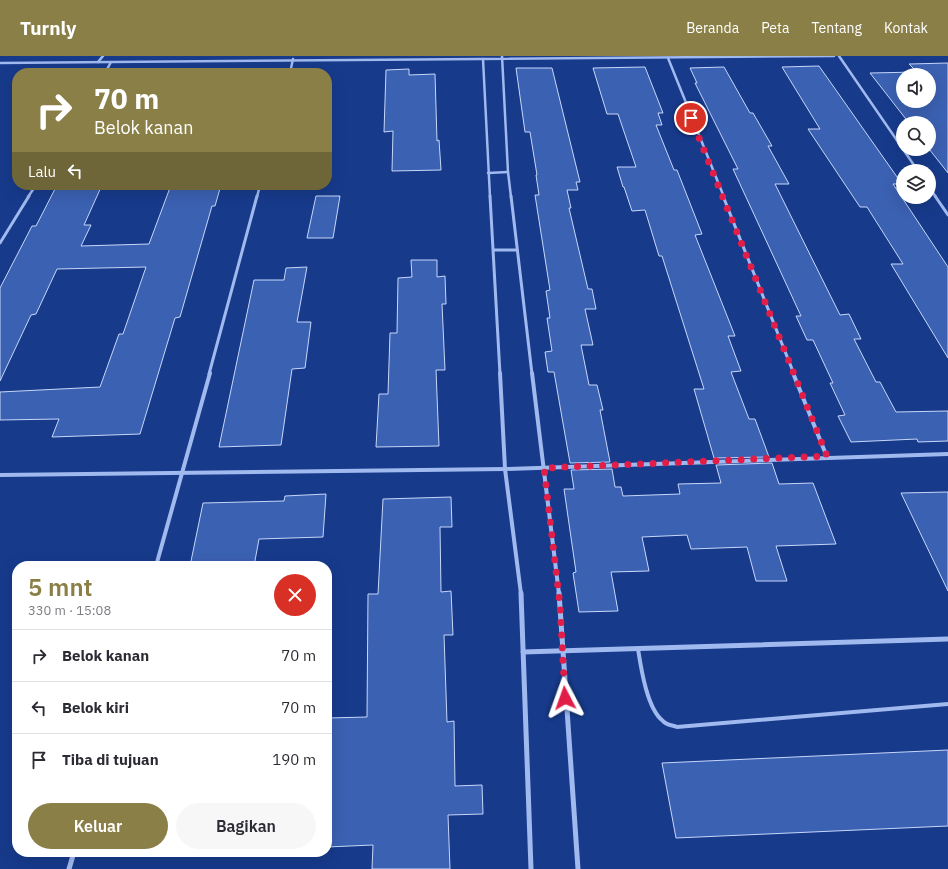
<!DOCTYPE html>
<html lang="id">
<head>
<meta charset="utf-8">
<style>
  body { margin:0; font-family:"IBM Plex Sans",sans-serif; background:#f7f7f7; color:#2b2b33; height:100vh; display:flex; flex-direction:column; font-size:15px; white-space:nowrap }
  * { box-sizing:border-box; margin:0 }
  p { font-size:13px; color:#7c7c81 }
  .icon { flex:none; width:22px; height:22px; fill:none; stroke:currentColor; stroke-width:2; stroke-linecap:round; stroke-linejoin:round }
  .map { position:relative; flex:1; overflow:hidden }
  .details { position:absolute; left:12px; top:505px; width:320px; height:296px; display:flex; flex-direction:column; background:#fff; border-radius:16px; box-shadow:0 4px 16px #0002 }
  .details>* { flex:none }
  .hud { position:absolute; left:12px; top:12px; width:320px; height:122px; border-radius:16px; box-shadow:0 4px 16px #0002; background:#8a7f46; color:#fff; overflow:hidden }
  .tools { position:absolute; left:896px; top:12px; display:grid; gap:8px }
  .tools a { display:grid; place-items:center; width:40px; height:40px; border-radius:50%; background:#fff; box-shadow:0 4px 16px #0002; font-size:20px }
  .pin { position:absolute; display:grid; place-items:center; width:34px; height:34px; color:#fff; margin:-17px; border:2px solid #fff; border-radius:50%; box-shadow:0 1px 4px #0007 }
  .me { position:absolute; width:44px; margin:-22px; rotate:356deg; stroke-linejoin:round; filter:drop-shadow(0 0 3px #0008) }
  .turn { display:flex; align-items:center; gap:14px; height:84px; padding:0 16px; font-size:18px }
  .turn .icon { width:52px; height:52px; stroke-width:2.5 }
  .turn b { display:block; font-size:28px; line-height:34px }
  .then { display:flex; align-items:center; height:38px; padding:0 16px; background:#0003; gap:8px; font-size:15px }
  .round { display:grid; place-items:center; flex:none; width:42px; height:42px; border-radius:21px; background:#f7f7f7 }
  .summary { display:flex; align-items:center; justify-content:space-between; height:68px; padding:0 16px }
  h1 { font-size:24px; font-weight:600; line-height:30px; color:#8a7f46 }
  .primary-button { display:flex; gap:8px; margin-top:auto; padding:8px 16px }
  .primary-button a { flex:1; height:46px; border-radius:24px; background:#8a7f46; color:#fff; font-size:16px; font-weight:600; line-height:46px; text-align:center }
  .primary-button a+a { background:#f7f7f7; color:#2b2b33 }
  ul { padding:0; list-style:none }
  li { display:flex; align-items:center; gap:12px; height:52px; padding:0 16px; border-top:1px solid #e1e1e2 }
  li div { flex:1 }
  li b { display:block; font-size:15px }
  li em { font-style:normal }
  header { display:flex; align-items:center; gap:24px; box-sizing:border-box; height:56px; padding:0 20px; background:#8a7f46; color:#fff }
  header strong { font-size:19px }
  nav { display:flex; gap:22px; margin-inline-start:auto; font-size:14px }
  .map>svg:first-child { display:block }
  .building { fill:#3b61b2; stroke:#c7d7fa; fill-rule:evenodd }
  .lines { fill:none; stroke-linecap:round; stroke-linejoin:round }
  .lane { stroke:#a0b9ef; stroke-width:4 }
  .street-far3 { stroke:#a0b9ef; stroke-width:2.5 }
  .street-far2 { stroke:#a0b9ef; stroke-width:3 }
  .street-far1 { stroke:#a0b9ef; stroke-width:4 }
  .street { stroke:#a0b9ef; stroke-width:5 }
  .route { stroke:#e11d48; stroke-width:7; stroke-dasharray:0 12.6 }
</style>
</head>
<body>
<header>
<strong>Turnly</strong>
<nav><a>Beranda</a><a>Peta</a><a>Tentang</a><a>Kontak</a></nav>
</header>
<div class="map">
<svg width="948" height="813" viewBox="0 0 948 813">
  <rect width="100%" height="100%" fill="#173a8b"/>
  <g class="building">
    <path d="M948,7V117L929,93V67H909L870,17L917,16L909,8ZM903,19H929V45H903Z"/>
    <path d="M819,10L902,128H893L948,211V302L891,208H903L867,151H860L808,73H820L782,11Z"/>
    <path d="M645,11L663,57H658L662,69H656L674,114H677L702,178L695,179L735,280H728L741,315L731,316L749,363H755L769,401L714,402L694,333H704L662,200H659L645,154L632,155L624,131H623L617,111H636L618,58H607L593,12Z"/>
    <path d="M724,11L750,57H753L772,90H768L789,128H775L840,259L849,258L861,283H854L876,326H880L896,356L948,355V385L918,386L917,383L851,386L838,360L845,359L830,327H833L813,284H807L796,260H801L733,113H738L695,27H697L690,12Z"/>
    <path d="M516,12H552L580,126H576L578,134H567L571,152H569L588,233H592L596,253H585L593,289H581L589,329H597L603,354H600L610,406L570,407L554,316H548L545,296L552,295L547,262H550L546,235L550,234L535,139H539L536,119H537L530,76H525Z"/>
    <path d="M409,13V19L435,18L437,85L439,84L441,114L392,115L393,75L384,76L386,14Z"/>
    <path d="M57,129H102L84,169H91L81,190L149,188L171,129H221L215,150H212L180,261L175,262L140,378L52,381L59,363L0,364V336L100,331L119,278H123L146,211L57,213L36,258L31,259L0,325V232L32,170H36Z"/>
    <path d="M316,140H340L333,182H307Z"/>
    <path d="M411,204H437V221L445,220L446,248H442L445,314H436L439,390L376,391L379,338H388L390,277H397L398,222L412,221Z"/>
    <path d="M307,211L297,266H311L305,312L292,313L281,389L219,391L254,224H284L286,212Z"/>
    <path d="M772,407L779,428L813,427L836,488L776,490L787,525H756L747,491L691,493L687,479L642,481L649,515L611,516L618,555L579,556L573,517L576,516L564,433H574L571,414L612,413L615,431H621L623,440L680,438L678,428L721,427L716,409Z"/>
    <path d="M948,436V535L901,437Z"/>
    <path d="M326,438L323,481L259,483L254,510H190L203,447L284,445L285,440Z"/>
    <path d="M451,441L452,471H440L441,536L451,535L453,579H444L447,666L454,665L455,730L482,729L483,758L448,759L450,813H372L373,789L327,791V662L367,661L368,538H378L383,443Z"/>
    <path d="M948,694V770L676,782L662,707Z"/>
  </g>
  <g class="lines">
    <path class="lane" d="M638,593C641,612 647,653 663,665C666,669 672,669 677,671L948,648"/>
    <g class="street-far3">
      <path d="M502,0L508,116L511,141"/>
      <path d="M839,0L918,115"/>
      <path d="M668,2L724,141"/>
      <path d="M483,3L490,141"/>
      <path d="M98,6L103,0"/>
      <path d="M0,7C278,3 556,4 834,0"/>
      <path d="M105,17L111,6"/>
      <path d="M290,17L293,3"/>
      <path d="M488,117L508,116"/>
      <path d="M929,131L936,141"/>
      <path d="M28,141L36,129"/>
      <path d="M257,141L260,129"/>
    </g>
    <g class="street-far2">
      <path d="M490,140L500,318"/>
      <path d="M511,140L532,318"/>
      <path d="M723,140L794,318"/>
      <path d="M935,140L948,159"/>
      <path d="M0,187L29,140"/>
      <path d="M494,194H517"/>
      <path d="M209,318L257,140"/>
    </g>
    <g class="street-far1">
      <path d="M500,317L505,413L521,538"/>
      <path d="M532,317L559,538"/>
      <path d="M793,317L827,401"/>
      <path d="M0,419L505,413L948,398"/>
      <path d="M156,510L210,317"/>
    </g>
    <g class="street">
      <path d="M521,537L531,813"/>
      <path d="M559,537L578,813"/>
      <path d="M523,596L948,583"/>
      <path d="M69,813L74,796"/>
    </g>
  </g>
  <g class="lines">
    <path class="route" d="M565,642L560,549L544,412L827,400L691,62"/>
  </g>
</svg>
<div class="tools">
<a><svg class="icon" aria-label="sound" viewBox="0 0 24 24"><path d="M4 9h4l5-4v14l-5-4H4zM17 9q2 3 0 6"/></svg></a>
<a><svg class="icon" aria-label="search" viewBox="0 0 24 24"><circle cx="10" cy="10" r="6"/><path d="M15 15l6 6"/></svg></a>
<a><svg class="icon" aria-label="layers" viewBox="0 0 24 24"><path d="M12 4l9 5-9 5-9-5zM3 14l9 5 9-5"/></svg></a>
</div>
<div class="pin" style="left:691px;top:62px;background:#d93025"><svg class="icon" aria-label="arrive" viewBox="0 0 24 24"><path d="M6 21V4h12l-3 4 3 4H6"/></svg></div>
<svg class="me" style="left:565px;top:642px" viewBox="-20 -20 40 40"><path d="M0-17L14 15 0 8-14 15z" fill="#e11d48" stroke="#fff" stroke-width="4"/></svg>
<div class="hud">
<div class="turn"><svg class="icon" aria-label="right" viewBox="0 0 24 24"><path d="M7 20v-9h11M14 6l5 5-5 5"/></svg><div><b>70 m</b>Belok kanan</div></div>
<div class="then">Lalu<svg class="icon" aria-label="left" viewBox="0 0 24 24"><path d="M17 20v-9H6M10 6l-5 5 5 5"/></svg></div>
</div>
<section class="details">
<div class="summary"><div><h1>5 mnt</h1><p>330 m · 15:08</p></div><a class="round" style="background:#d93025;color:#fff"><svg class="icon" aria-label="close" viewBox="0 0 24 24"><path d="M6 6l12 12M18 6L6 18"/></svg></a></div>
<ul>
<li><svg class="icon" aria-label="right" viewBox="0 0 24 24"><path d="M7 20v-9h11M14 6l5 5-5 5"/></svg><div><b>Belok kanan</b></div><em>70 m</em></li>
<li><svg class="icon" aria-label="left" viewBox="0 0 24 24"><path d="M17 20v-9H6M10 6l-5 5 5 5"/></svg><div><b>Belok kiri</b></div><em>70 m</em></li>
<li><svg class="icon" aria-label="arrive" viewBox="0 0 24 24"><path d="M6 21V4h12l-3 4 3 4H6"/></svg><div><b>Tiba di tujuan</b></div><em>190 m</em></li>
</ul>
<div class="primary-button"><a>Keluar</a><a>Bagikan</a></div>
</section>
</div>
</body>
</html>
